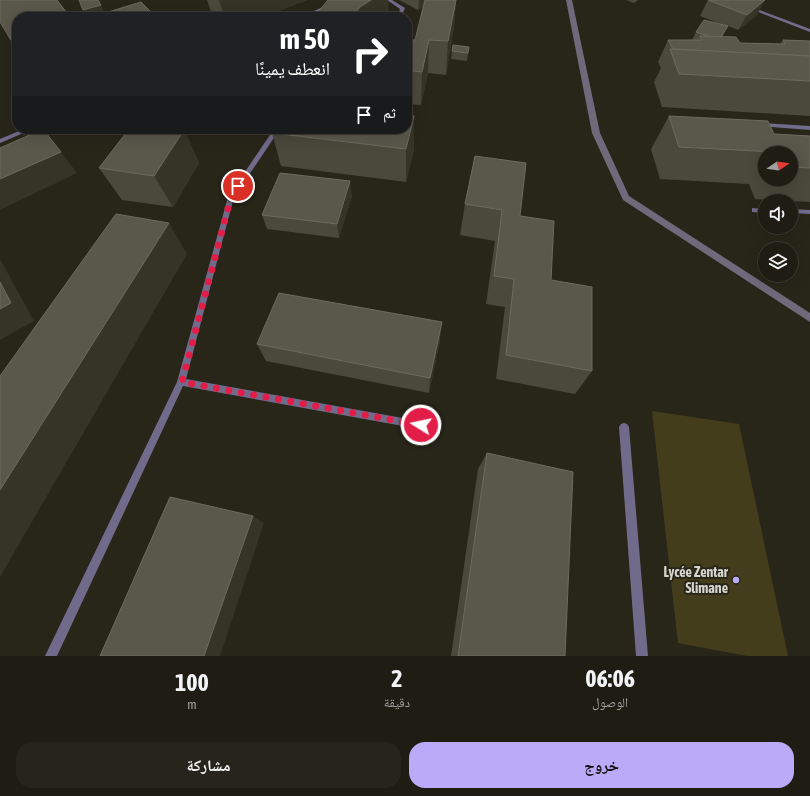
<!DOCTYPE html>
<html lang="ar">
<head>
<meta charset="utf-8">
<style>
  body { margin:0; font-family:"Asap Condensed","Noto Naskh Arabic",sans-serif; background:#26251c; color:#f1f3f6; direction:rtl; height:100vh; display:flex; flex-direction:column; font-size:15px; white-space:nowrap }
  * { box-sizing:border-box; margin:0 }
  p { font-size:13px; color:#a1a1a0 }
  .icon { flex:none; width:22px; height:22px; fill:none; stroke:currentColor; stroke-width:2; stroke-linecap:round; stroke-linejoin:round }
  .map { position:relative; height:656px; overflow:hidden; direction:ltr }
  .sheet { display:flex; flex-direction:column; background:#1e1c13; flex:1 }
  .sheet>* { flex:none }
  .hud { position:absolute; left:12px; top:12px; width:400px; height:122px; border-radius:16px; box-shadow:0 4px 16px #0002,0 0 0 1px #3c3a33; direction:rtl; background:#202124; color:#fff; overflow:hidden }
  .needle { width:26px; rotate:77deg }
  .tools { position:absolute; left:758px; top:146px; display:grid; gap:8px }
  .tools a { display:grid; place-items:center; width:40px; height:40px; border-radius:50%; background:#1e1c13; box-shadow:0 4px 16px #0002,0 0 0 1px #3c3a33; font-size:20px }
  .pin { position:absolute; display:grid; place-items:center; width:34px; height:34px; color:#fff; margin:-17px; border:2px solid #fff; border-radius:50%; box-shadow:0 1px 4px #0007 }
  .me { position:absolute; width:44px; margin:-22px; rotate:280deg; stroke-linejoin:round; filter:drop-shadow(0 0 3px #0008) }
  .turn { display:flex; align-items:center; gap:14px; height:84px; padding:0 16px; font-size:18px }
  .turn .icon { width:52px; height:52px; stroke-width:2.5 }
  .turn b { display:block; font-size:28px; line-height:34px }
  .then { display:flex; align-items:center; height:38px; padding:0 16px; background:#0003; gap:8px; font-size:15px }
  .eta { display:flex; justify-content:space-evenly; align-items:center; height:68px; text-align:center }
  .eta b { font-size:24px; font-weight:700; line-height:28px }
  .cta { display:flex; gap:8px; margin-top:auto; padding:8px 16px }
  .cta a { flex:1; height:46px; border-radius:16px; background:#b9abf7; color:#111; font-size:16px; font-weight:700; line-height:46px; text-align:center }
  .cta a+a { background:#26251c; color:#f1f3f6 }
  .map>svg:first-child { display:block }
  .green { fill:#443d1c }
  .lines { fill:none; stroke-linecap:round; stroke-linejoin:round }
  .stream { fill:#6e6a7c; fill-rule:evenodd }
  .service { fill:#706b8b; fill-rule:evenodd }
  .minor { fill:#706b8b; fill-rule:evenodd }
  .wall { fill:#4a493b; fill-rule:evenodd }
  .shaded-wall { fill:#363427 }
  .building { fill:#5a584b; stroke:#6d6b5f }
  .route { stroke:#e11d48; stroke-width:7; stroke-dasharray:0 12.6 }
  .poi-dot { fill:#b9abf7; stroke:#282619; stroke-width:1.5 }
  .labels { text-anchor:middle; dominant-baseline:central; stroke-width:4; stroke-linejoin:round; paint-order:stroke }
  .near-poi-label { font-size:14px; font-weight:bold; fill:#d6d5cd; stroke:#282619; text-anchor:end }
</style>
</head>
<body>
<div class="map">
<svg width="810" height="656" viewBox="0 0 810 656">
  <rect width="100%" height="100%" fill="#282619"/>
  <path class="green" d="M652,411L739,424L788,656H747L678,643Z"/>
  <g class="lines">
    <path class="stream" d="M566,0H572L600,133L629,196L810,313V322L623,200L592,133Z"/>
    <g class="service">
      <path d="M387,0H392L405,8L401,17H397L400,9Z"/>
      <path d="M727,0H733L810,29V32Z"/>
      <path d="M761,123L810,126V130L759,126L758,125Z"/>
      <path d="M752,208L765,209V213L752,212Z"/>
      <path d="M791,209L810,210V214L791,213Z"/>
    </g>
    <g class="minor">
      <path d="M339,0H345L306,17H300Z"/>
      <path d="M24,129H33L0,143V139Z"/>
      <path d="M274,129H280L234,197L186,379L436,424L439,425L441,428L439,431L436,432L183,386L57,656H45L177,382L228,197Z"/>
      <path d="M624,423L627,424L629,427L648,656H636L619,427L621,424Z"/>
    </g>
  </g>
  <g class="wall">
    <path d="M207,0H307L263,17H213Z"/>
    <path d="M399,0H456L454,26L446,75L428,73L421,105L407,104V40H415L423,7L418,10Z"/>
    <path d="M626,0H638L634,3Z"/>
    <path d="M708,0L757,15L738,30L728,26L722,37L740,43L780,44L783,40L810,41V116L662,107L654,82L661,68L658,62L668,40H692L696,32L726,26L700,16Z"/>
    <path d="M469,47L467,61L451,59L452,51Z"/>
    <path d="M669,116L774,134L810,136V202L755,199L749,184L660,179L651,149ZM765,153H791V179H765Z"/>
    <path d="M184,130L199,163L173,207L122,200L99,168Z"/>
    <path d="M272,133L414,149L406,182L281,166Z"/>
    <path d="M475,156L520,216L551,280L592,371L575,394L496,379L505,307L486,304L495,241L460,235L465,204Z"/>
    <path d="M352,196L339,238L267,229L262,215Z"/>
    <path d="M440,340L429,393L266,361L257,344Z"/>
    <path d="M487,453L565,656H451L478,469Z"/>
  </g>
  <g class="shaded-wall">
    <path d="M219,0H307L263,17H224Z"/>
    <path d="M371,0H388L389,17H352L360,7Z"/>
    <path d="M419,0H437L418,10Z"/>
    <path d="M456,0L454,26L446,75L448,41Z"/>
    <path d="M765,0L757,15L738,30L747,15Z"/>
    <path d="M101,5L105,13L91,17H87L83,10Z"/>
    <path d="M152,13L154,17H140Z"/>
    <path d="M429,40L428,73L421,105L422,72Z"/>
    <path d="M414,116V149L406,182V149Z"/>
    <path d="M184,130L199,163L173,207L154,176Z"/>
    <path d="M61,152L77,173L0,210V179Z"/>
    <path d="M350,181L352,196L339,238L337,224Z"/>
    <path d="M169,223L187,254L0,577V490Z"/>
    <path d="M0,259L34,321L0,340Z"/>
    <path d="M442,322L440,340L429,393L430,378Z"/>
    <path d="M253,516L264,523L220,656H204Z"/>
  </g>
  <g class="building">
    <path d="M0,0H57L70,17H17V50L0,22Z"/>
    <path d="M79,0H98L101,5L83,10Z"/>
    <path d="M328,0H371L360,7L352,17H314Z"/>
    <path d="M425,0H456L448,41L429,40L422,72L407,70V40H415Z"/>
    <path d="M708,0H765L747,15Z"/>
    <path d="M141,2L152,13L140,17H109L105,13Z"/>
    <path d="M704,20L728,26L721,37H711L696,32Z"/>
    <path d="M700,36L736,37L740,43L785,44L783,40L810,41V56L673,49L668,40H702Z"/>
    <path d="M453,45L469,47L468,53L452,51Z"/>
    <path d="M670,49L810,56V81L679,74Z"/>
    <path d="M407,115L414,116L406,149L272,133L274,129H407Z"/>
    <path d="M669,116L768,121L774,134L810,136V168L791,167V153H775L774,152L679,147Z"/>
    <path d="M43,129L61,152L0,179V148Z"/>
    <path d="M129,129H173L184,130L154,176L99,168Z"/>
    <path d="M475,156L526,163L520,216L554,221L551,280L592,287V371L506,355L514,279L494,276L502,210L465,204Z"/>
    <path d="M280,173L350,181L337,224L262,215Z"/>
    <path d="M116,214L169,223L0,490V376Z"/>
    <path d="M0,282L11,303L0,309Z"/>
    <path d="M279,293L442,322L430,378L257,344Z"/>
    <path d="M487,453L573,472L565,656H458Z"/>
    <path d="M170,497L253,516L204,656H100Z"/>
  </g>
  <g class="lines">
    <path class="route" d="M238,186L231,197L182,382L421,425"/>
  </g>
  <circle class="poi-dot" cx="736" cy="580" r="4"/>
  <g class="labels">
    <g class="near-poi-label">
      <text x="728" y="572">Lycée Zentar<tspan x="728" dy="16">Slimane</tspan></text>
    </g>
  </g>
</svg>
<div class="tools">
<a><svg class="needle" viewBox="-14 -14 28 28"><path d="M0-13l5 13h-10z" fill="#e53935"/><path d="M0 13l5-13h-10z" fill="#a1a1a0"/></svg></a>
<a><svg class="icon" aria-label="sound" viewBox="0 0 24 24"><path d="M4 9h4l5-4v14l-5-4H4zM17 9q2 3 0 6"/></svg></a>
<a><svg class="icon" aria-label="layers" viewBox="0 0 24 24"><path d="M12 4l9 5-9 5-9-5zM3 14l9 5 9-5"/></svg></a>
</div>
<div class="pin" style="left:238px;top:186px;background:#d93025"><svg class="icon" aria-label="arrive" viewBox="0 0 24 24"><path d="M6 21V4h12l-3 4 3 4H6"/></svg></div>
<svg class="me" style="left:421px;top:425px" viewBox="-20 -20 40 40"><circle r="17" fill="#e11d48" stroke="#fff" stroke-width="3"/><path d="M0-11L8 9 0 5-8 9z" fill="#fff"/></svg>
<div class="hud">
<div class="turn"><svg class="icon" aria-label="right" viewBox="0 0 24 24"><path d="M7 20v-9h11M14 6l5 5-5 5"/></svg><div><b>50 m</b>انعطف يمينًا</div></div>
<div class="then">ثم<svg class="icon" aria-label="arrive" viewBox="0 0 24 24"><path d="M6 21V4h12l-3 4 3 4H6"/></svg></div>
</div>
</div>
<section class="sheet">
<div class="eta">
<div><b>06:06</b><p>الوصول</p></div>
<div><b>2</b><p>دقيقة</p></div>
<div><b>100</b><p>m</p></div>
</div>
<div class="cta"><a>خروج</a><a>مشاركة</a></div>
</section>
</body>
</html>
